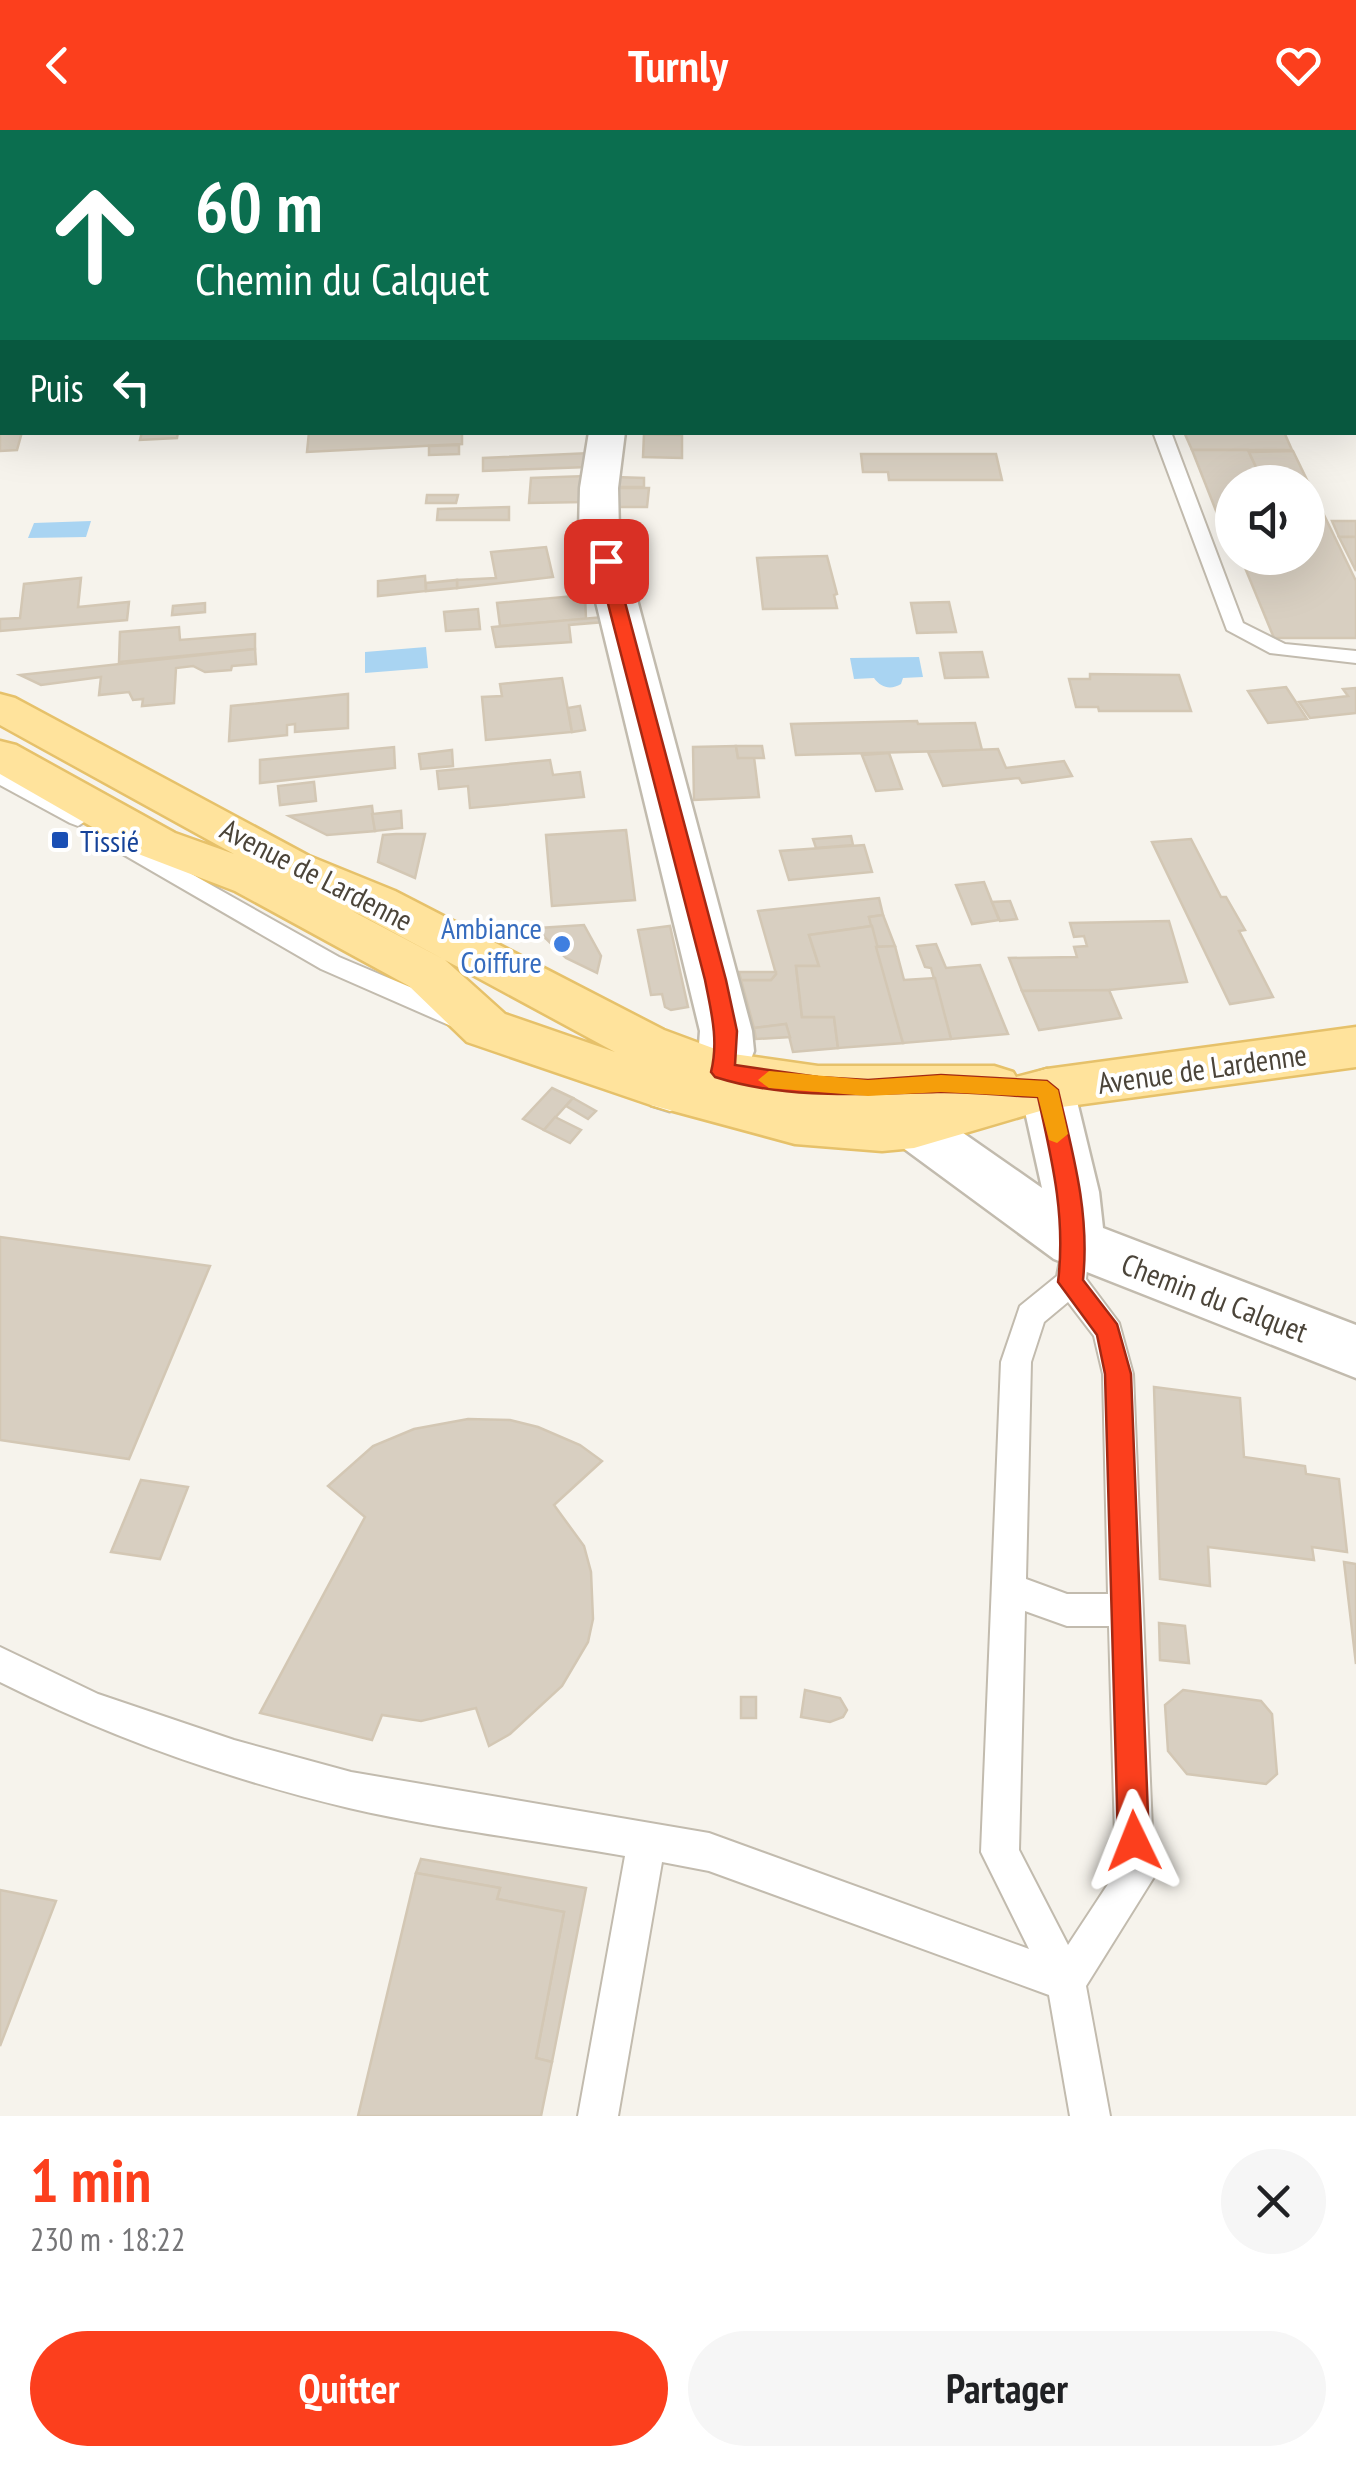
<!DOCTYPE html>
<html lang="fr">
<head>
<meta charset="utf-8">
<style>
  body { margin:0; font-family:"PT Sans Narrow",sans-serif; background:#f6f6f6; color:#202124; height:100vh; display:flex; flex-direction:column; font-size:38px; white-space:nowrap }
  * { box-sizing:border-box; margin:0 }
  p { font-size:32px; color:#757577 }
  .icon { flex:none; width:55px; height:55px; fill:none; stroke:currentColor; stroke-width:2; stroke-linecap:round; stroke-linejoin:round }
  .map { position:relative; height:1986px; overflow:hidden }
  .details { display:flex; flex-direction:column; background:#fff; flex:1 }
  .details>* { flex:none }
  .hud { position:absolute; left:0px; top:0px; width:1358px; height:305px; box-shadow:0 10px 40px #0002; background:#0b6e4f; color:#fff; overflow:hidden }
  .tools { position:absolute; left:1215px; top:335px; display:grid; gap:20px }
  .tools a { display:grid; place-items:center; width:110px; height:110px; border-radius:50%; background:#fff; box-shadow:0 10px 40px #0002; font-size:50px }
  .pin { position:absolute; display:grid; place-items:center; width:85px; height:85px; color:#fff; margin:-42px; border-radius:20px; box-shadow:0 5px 15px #0006 }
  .me { position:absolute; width:110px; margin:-55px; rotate:358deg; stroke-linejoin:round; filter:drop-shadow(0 0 8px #0008) }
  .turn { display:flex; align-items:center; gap:35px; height:210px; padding:0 30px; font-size:45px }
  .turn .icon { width:130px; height:130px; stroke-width:2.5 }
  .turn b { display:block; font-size:70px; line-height:85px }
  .then { display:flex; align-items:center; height:95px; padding:0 30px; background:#0003; gap:20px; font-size:38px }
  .round { display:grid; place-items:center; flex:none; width:105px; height:105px; border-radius:52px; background:#f6f6f6 }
  .summary { display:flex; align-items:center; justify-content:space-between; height:170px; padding:0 30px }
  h1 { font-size:60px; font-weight:800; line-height:75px; color:#fc3f1d }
  .primary-button { display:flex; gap:20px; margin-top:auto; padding:20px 30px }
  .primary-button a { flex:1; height:115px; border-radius:60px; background:#fc3f1d; color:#fff; font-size:40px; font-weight:800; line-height:115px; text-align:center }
  .primary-button a+a { background:#f6f6f6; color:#202124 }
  header { display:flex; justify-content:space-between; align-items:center; height:130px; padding:0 30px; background:#fc3f1d; color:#fff; font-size:45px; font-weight:800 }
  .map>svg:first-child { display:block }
  .water { fill:#a9d4f2 }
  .building { fill:#d8cfc1; stroke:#d3c7b4; stroke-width:2.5 }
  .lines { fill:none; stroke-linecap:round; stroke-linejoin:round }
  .lane-casing { stroke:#c2bbae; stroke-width:4 }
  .street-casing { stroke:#c2bbae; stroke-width:5 }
  .primary-casing { stroke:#e6c16a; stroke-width:5 }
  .lane { fill:#fff; fill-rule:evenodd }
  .street { fill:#fff; fill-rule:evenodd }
  .primary { fill:#ffe39c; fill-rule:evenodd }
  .route { fill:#fc3f1d; stroke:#a42913; stroke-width:2.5 }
  .slow { fill:#f59e0b }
  .transit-dot { fill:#1a4fb4; stroke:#fff; stroke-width:4 }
  .shop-dot { fill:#3f7fe0; stroke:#fff; stroke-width:4 }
  .labels { text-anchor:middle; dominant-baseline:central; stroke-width:8; stroke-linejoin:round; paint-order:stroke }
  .transit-label { font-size:30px; fill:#164399; stroke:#fff; text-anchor:start }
  .street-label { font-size:30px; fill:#4b4439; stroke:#fff }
  .shop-label { font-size:30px; fill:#366cbe; stroke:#fff; text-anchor:end }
</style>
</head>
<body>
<header><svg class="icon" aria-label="back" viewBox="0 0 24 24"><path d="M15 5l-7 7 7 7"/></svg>Turnly<svg class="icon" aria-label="heart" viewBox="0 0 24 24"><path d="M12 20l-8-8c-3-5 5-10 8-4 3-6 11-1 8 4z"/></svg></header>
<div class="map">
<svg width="1356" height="1986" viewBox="0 0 1356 1986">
  <rect width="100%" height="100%" fill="#f6f3ec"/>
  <g class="water">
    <path d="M91,391L86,407L28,408L34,393Z"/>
    <path d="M426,517L428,538L365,543V522Z"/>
    <path d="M919,527L923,547L903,548L901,554C891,560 881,558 874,548L854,549L850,528Z"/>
  </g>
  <g class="building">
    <path d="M195,0H289V2Z"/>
    <path d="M561,0H649L561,2Z"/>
    <path d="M0,292L2,302H22L17,320L0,321Z"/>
    <path d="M142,302H178L177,308L140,310Z"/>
    <path d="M309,302H462V314L307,322Z"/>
    <path d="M1184,302H1284L1292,320H1192Z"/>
    <path d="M644,304L682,305V328L643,327Z"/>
    <path d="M459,315V324L429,325V316Z"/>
    <path d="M1192,320H1248L1263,352H1232V401H1224Z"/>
    <path d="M1293,321L1356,451V508H1274L1241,428H1308V352H1263L1249,322Z"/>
    <path d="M590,323L587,337L483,341V328Z"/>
    <path d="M861,324H996L1002,350H889L888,342H863Z"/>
    <path d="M586,346L584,372L529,373L531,348Z"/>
    <path d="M615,347L644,348V357H612Z"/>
    <path d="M612,358H649L647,377H615Z"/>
    <path d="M427,365H458L456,373H426Z"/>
    <path d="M509,377V390H437L438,379Z"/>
    <path d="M1332,391H1356V407H1339Z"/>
    <path d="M1339,407H1356V441Z"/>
    <path d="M546,417L553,447L457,458V450L496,448L491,422Z"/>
    <path d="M827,426L837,464L834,465L837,478L763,479L757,428Z"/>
    <path d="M425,446L426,461L378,466V451Z"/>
    <path d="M81,448L78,477L129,472L127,490L0,501V489L20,488L24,454Z"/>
    <path d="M457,450V458L426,461V453Z"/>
    <path d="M585,465L586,489L500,496L497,473Z"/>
    <path d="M949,472L956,502L917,503L911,473Z"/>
    <path d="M205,473V482L172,485L173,476Z"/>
    <path d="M478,479L480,499L446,501L444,482Z"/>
    <path d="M603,487L604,492L569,495L571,512L496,517L492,497Z"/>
    <path d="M179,497L180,510L255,504V519L119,532L120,502Z"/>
    <path d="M255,519L256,534L232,536L231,540L205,542L193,536L176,538L174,573L142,576L143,569L133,570L129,562L99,565L101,547L41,555L20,545Z"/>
    <path d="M982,522L988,547L945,548L940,523Z"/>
    <path d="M1090,544L1179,545L1191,581H1099L1098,577H1076L1069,549H1090Z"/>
    <path d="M562,548L572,602L486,610L482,567L502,566L500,554Z"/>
    <path d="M1286,557L1307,589L1268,593L1248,561Z"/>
    <path d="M1356,558V583L1310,588L1299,572L1348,566L1343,559Z"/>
    <path d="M348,564V598L295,602V594L287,595V605L229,611L231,576Z"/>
    <path d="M580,576L585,600L572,602L568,578Z"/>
    <path d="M917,591L918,594L975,593L982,620L796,625L791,594Z"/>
    <path d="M736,616L738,628L754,627L759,667L694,670L693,617Z"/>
    <path d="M736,616H762L764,628H738Z"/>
    <path d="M394,617L395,638L260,653V630Z"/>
    <path d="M998,619L1006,638L1064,631L1072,646L1022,653L1019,648L943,656L928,622Z"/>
    <path d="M452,620L453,636L421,639L419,624Z"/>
    <path d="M889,623L902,659L876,661L862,625Z"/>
    <path d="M550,630L553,645L580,642L584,667L470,678L468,656L439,659L437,641Z"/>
    <path d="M314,652L316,671L280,675L278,656Z"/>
    <path d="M372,676L375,701L327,705L289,686Z"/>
    <path d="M401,681L402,698L375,701L372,684Z"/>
    <path d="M626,700L635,770L552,776L546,705Z"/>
    <path d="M396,704H425L415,748L378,732L383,705Z"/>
    <path d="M851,706L853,715L816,718L813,709Z"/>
    <path d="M1191,709L1221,767H1226L1245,800L1239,801L1273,867L1230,874L1152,712Z"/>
    <path d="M864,715L872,742L789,750L780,721Z"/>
    <path d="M984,752L999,790L972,794L956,755Z"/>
    <path d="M879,768L883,785L869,787L872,796L809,805L819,836H796L802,887H834L838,918L793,922L786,894L754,898L741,850H771L776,844L758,781Z"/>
    <path d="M1010,771L1017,789L1000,791L992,772Z"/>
    <path d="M883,785L895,816L876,817L869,787Z"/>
    <path d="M1169,791L1187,852L1109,860L1022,861L1009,828L1077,827L1074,817L1087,816L1084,806L1074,807L1070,793Z"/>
    <path d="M584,795L601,826L597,843L566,828L539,802V798Z"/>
    <path d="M670,796L688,877L671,880L665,877L662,864L651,865L638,800Z"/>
    <path d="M872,796L903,913L838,918L834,887H802L796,836H819L809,805Z"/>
    <path d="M936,814L946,838L980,835L1008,904L951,909L931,838L925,837L917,816Z"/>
    <path d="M895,816L904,850L935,848L951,909L903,913L876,817Z"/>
    <path d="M739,842H776V844L771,850H741Z"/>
    <path d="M1109,860L1121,888L1039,900L1022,861Z"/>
    <path d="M786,894L790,907L756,909L754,898Z"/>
    <path d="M552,958L573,968L544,1000L523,989Z"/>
    <path d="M573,968L596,981L588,989L566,976Z"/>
    <path d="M555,987L581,1000L570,1013L544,1000Z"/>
    <path d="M0,1107L210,1136L129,1329L0,1310Z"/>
    <path d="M1154,1257L1240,1268L1244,1327L1305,1336L1306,1344L1339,1349L1347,1422L1312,1417L1314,1430L1208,1417L1210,1456L1160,1449Z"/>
    <path d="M468,1289L510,1290L538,1297L580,1315L602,1331L554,1375L584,1416L591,1442L593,1489L588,1512L562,1556L510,1604L489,1616L476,1578L421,1591L382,1585L372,1610L260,1583L365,1387L328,1356L373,1316L414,1299Z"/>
    <path d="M141,1350L188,1357L160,1429L111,1422Z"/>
    <path d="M1344,1432L1356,1434V1534Z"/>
    <path d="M1159,1493L1185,1496L1189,1533L1160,1530Z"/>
    <path d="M805,1560L840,1568L847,1580L843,1587L830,1592L801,1587Z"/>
    <path d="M1183,1560L1261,1571L1272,1584L1277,1644L1266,1654L1187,1644L1168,1621L1165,1575Z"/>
    <rect x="741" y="1567" width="15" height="21"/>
    <path d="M421,1729L586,1758L552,1932L536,1928L564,1782L497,1769L500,1758L416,1743Z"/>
    <path d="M416,1743L500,1758L497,1769L564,1782L536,1928L552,1932L541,1986H358Z"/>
    <path d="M0,1760L56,1771L0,1916Z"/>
  </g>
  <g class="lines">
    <defs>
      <g id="lane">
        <path d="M1355,95L1356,96V106L1355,105Z"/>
        <rect x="0" y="108" width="2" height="10"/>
        <path d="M1153,302H1171L1243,493L1285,514L1356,521V533L1270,523L1227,500Z"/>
        <path d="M0,638L86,683L90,688L78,696L70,693L0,655Z"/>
        <path d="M115,701L339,827L476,885L480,892L476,899H458L321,839L107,715L103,709Z"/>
        <path d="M1075,1100L1085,1104L1090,1112L1086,1149L1119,1193L1133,1244L1154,1747L1086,1856L1110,1986H1070L1049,1865L709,1741L662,1732L618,1986H578L625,1726C534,1710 439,1699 349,1678C228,1649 111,1608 0,1552V1517L98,1564L234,1610L351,1642L709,1703L1029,1819L981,1722L1001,1232L1020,1176L1057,1146L1065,1104ZM1068,1172L1094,1206L1103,1244L1108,1464H1067L1026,1449L1031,1232L1044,1192ZM1025,1481L1067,1496H1109L1116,1742L1068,1815L1019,1720Z"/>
      </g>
      <g id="street">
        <path d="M589,302H625L618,358L619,402L752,901L754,921L741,956L670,981L651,975L643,961L651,947L698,930L700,901L579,402L580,358Z"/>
        <path d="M1047,939L1066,945L1074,959L1099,1062L1103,1098L1356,1195V1248L1054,1129L895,1012L886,997L895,982L914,976L933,982L1042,1058L1020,959L1028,945Z"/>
      </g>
      <path id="primary" d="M0,564L15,568L309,726L395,761L664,900L726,923L818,936H994L1013,942L1016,947L1047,939L1356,897V937L1047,979L914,1018L882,1021L795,1014L651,975L467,912L409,856L235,761L141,725L0,644V611L16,615L175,703L234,724L0,595ZM352,781L361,785L445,830ZM445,830L615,922L505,884Z"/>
    </defs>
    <use href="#lane" class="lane-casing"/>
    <use href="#street" class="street-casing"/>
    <use href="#primary" class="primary-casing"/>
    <use href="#lane" class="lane"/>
    <use href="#street" class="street"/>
    <use href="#primary" class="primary"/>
  </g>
  <path class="route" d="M606,426L614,431L726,850L737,901L735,935L818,947L868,950L941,945L1047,951L1058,960C1073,1024 1090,1083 1083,1150L1117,1194L1131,1244L1149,1711L1144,1722L1134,1726L1123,1722L1118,1711L1105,1244L1097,1205L1058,1152C1066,1087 1052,1030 1038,967C1005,966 971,961 937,962C864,964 787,970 715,947L711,942C719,910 711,881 705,850L597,431Z"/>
  <path class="slow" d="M769,941L868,950L941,945L1047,951L1058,960L1068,1004L1057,1013L1049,1010L1038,967L941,962L868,966L769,958L758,950Z"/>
  <rect class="transit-dot" x="50" y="700" width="20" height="20" rx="5"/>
  <circle class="shop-dot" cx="562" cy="814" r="10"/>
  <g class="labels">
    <g class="transit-label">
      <text x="80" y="710">Tissié</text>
    </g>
    <g class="street-label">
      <text transform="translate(317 744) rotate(27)">Avenue de Lardenne</text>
      <text transform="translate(1202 938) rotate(-8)">Avenue de Lardenne</text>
      <text transform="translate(1215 1167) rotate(21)">Chemin du Calquet</text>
    </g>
    <g class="shop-label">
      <text x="542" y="797">Ambiance<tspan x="542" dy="34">Coiffure</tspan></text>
    </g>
  </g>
</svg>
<div class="tools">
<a><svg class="icon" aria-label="sound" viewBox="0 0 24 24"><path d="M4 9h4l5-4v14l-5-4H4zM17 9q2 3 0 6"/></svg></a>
</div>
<div class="pin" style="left:606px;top:431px;background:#d93025"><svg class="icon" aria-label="arrive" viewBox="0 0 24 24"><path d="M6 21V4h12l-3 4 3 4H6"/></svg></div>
<svg class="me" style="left:1134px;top:1711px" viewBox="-20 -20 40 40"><path d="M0-17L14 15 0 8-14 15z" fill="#fc3f1d" stroke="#fff" stroke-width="4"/></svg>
<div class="hud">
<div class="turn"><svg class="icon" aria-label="ahead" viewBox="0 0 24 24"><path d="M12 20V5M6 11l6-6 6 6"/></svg><div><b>60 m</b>Chemin du Calquet</div></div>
<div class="then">Puis<svg class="icon" aria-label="left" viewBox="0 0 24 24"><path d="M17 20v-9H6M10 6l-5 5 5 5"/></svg></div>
</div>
</div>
<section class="details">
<div class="summary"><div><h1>1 min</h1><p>230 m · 18:22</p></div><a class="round"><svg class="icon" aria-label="close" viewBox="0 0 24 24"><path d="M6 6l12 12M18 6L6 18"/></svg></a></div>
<div class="primary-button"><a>Quitter</a><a>Partager</a></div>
</section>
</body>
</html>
